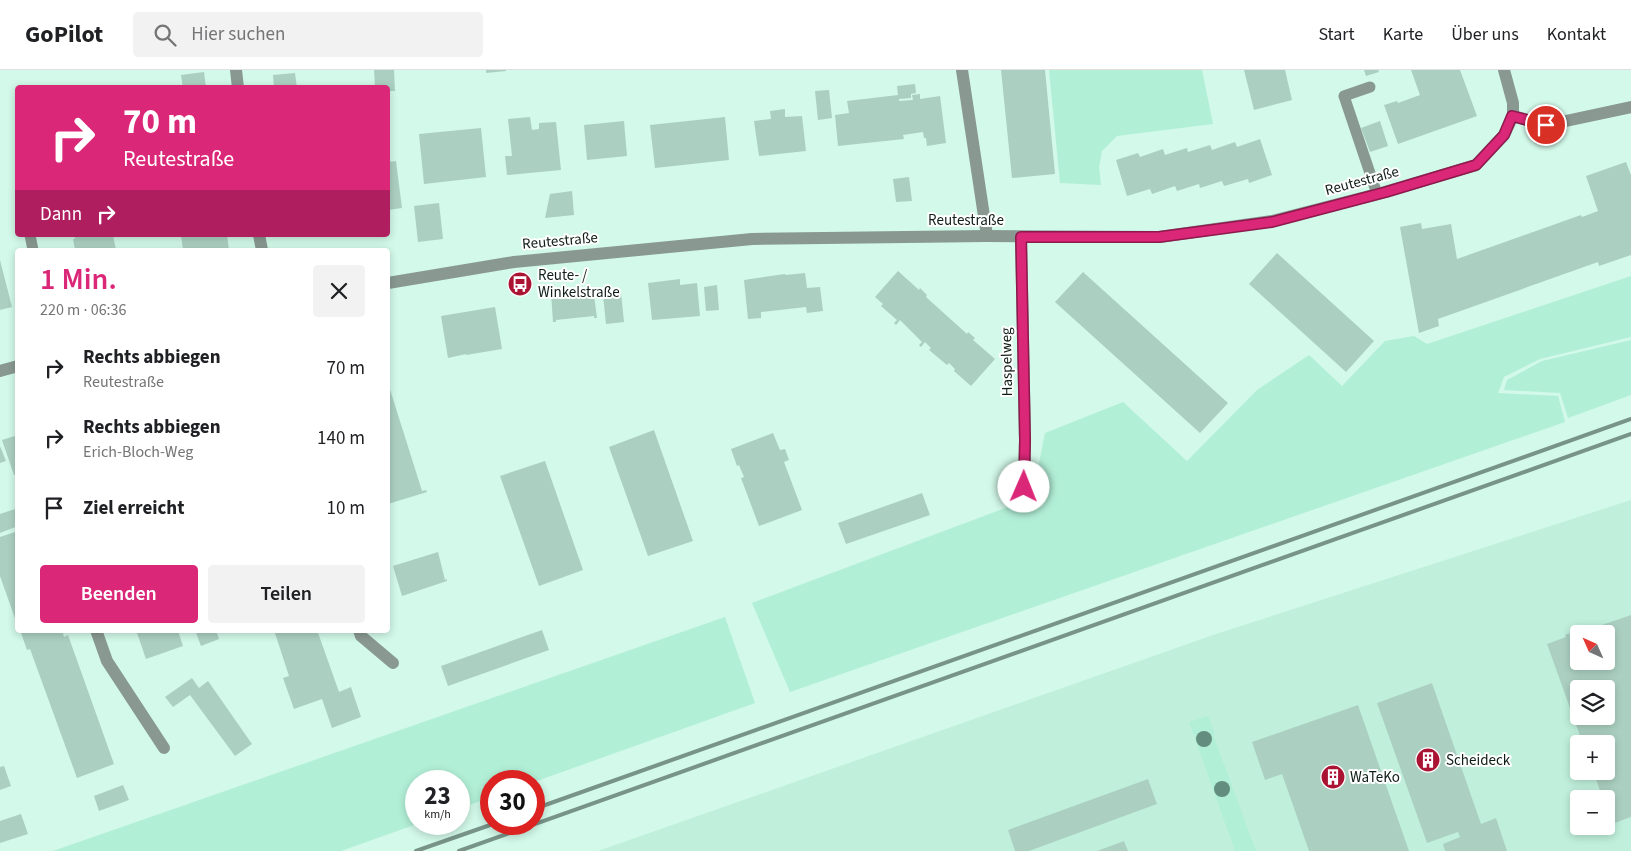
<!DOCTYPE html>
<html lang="de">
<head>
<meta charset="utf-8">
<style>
  body { margin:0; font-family:"Source Sans 3",sans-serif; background:#f2f2f2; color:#202124; height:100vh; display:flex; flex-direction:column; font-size:19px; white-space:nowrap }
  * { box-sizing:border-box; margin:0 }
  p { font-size:16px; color:#757577 }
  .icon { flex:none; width:28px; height:28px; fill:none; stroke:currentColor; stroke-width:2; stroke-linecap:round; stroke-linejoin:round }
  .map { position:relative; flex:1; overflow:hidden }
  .details { position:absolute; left:15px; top:178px; width:375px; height:385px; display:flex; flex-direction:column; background:#fff; border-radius:5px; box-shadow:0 2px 8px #0003 }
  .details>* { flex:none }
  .top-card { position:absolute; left:15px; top:15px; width:375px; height:152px; border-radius:5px; box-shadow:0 2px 8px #0003; background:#db2777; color:#fff; overflow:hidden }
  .needle { width:32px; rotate:315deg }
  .controls { position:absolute; left:1570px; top:555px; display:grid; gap:10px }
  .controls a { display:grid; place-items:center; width:45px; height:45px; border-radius:5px; background:#fff; box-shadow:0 2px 8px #0003; font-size:25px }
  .speed { position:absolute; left:405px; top:700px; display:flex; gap:10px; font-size:25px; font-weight:700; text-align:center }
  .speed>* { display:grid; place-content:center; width:65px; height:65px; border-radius:50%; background:#fff; box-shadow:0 2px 8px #0003; line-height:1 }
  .speed small { font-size:12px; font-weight:400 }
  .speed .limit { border:8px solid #d22; background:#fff; color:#111 }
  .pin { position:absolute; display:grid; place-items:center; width:42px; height:42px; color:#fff; margin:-21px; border:2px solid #fff; border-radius:50%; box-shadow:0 1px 5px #0007 }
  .me { position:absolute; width:55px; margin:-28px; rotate:1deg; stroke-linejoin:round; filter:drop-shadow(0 0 4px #0008) }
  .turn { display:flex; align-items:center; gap:18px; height:105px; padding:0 25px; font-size:22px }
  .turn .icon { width:65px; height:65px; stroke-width:2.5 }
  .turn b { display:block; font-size:35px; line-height:42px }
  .then { display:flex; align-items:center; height:48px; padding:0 25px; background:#0003; gap:10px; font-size:19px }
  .round { display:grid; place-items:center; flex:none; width:52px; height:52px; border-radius:5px; background:#f2f2f2 }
  .head { display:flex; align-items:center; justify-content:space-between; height:85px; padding:0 25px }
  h1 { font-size:30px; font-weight:600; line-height:38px; color:#db2777 }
  .button { display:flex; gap:10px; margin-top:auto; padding:10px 25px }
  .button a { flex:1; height:58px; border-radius:5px; background:#db2777; color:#fff; font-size:20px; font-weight:600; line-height:58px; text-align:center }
  .button a+a { background:#f2f2f2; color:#202124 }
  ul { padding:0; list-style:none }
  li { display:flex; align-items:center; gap:15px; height:70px; padding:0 25px }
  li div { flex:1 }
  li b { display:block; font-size:19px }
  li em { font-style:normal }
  header { display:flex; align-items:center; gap:30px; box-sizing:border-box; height:70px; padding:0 25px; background:#fff; border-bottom:1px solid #e0e0e0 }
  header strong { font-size:24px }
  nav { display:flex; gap:28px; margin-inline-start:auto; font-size:18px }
  .search { width:350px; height:45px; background:#f2f2f2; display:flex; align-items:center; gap:12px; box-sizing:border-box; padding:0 18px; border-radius:5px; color:#757577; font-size:19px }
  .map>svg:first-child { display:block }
  .built { fill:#c0f0dc; fill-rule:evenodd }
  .green { fill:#b2efd7 }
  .building { fill:#abd0c1; fill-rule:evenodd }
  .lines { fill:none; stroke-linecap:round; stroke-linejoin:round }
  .service { stroke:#899992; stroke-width:11 }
  .minor { stroke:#899992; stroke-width:12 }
  .rail { stroke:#789488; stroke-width:4 }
  .tree { fill:#638d7e }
  .route-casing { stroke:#8e194d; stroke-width:12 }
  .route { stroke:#db2777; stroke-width:9 }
  .labels { text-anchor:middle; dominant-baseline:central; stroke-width:4; stroke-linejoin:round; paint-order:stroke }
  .street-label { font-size:15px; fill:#0f1d17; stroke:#fff }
  .poi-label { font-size:15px; fill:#0f1d17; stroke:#fff; text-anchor:start }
</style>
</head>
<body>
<header>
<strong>GoPilot</strong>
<div class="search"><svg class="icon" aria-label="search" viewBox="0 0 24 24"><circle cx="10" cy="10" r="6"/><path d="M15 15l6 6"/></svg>Hier suchen</div>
<nav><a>Start</a><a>Karte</a><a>Über uns</a><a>Kontakt</a></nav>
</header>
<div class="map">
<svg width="1631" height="781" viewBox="0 0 1631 781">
  <rect width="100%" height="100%" fill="#d2f9e9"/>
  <path class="built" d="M1631,430V781H598L1216,564ZM1579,564H1606V591H1579ZM1579,619H1606V646H1579ZM1579,674H1606V701H1579ZM1579,729H1606V756H1579Z"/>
  <g class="green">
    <path d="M1049,0H1202L1213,54L1117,66L1102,81L1099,97L1101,115L1060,113Z"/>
    <path d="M1631,206V267L1540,289L1504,307L1498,323L1558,326L1565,352L790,622L752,533L1032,428L1045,363L1123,332L1187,391L1257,320L1309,285L1342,316L1385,271L1414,266L1427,274Z"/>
    <path d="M1631,270V325L1568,348L1560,323L1504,320L1507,310L1542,291Z"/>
    <path d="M725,547L755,633L534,712L491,711V727L459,739V711H416V754H417L341,781H53Z"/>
    <path d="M1208,646L1214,661V667L1256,781H1235L1189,652Z"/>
  </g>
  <g class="building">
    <path d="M374,0H394L395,21H388V18H375Z"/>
    <path d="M486,0H506V1L486,3Z"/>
    <path d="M1001,0H1045L1055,104L1012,108Z"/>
    <path d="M1244,0H1285L1292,30L1254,40Z"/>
    <path d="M1364,0H1378L1379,2L1366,6Z"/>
    <path d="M1411,0H1460L1477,46L1398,74L1384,35L1397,31L1398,33L1420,25Z"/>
    <path d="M204,2L206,18H183L181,5Z"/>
    <path d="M295,3L297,18H274L273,5Z"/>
    <path d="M915,14L916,23L911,24V28L899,29V31L913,30L912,25L920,24V29L940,26L946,73L927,76L926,68H924L923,62L903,65L904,69L838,76L835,45L849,43L847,31L898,25L897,16Z"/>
    <path d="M829,20L832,48L818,50L815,21Z"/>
    <path d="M785,39V47L802,46L806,81L759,86L754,51L771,49L770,41Z"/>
    <path d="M530,47L532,60L539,59V53L556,52L561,100L507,105L505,86H512L508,49Z"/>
    <path d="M725,47L729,90L655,98L650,55Z"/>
    <path d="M624,51L627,86L587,90L584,55Z"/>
    <path d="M1380,51L1388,76L1370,82L1361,58Z"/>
    <path d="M481,58L486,107L424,114L419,64Z"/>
    <path d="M1260,69L1272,105L1249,113L1248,109L1224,116L1222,111L1200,118L1199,114L1177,121L1175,116L1152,124L1150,119L1127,126L1116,90L1138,83L1140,87L1163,79L1165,85L1187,78L1188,82L1210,75L1212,80L1235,72L1237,77Z"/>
    <path d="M396,91L402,138L388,140V92Z"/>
    <path d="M1626,92L1631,105V185L1599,196L1598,192L1438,249L1439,256L1419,263L1400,157L1421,153L1422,159L1451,154L1457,189L1581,145L1582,147L1598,141L1586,106Z"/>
    <path d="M909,107L912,131L896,132L893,109Z"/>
    <path d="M572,121L574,145L545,148L550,124Z"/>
    <path d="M439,133L443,169L418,172L414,136Z"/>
    <path d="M74,165H113L116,180H75L73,169H75Z"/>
    <path d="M181,165H227L229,180H183Z"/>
    <path d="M1277,183L1374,271L1346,302L1249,214Z"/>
    <path d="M0,190L12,237L0,240Z"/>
    <path d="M898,201L919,220L920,218L927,225L926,227L967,264L968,262L975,268L973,270L995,289L971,316L954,301L955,299L949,293L947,295L929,280L931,278L925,272L921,277L919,275L922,272L900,250L896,255L894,253L897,250L881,236L883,234L875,227Z"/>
    <path d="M1083,202L1228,333L1200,363L1055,232Z"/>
    <path d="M805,203L807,218L820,217L823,241L807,243L806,237L761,242V248L748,249L744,210L785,204L786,205Z"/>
    <path d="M680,209V215L697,213L700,246L652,250L648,213Z"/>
    <path d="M717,215L719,240L706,241L704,217Z"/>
    <path d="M591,218H593L597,248H594V246L556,250V252H553L551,223L554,222V224L591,220Z"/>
    <path d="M621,223L624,252L606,254L603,225Z"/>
    <path d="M495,237L502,279L466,285V284L448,288L441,246Z"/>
    <path d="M388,313L422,421L426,420L427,422L388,434Z"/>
    <path d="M654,360L693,471L648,486L609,377Z"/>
    <path d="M773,363L780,380L785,379L789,390L784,392L802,440L759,456L741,408L744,407L739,395L737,396L731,379Z"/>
    <path d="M18,365V404L14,405L2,370Z"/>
    <path d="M0,376L6,391L0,393Z"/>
    <path d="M545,391L583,500L539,516L500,406Z"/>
    <path d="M922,423L930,445L846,474L838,453Z"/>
    <path d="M18,438V456L0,463V444Z"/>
    <path d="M18,461V554H17L0,506V467Z"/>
    <path d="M438,482L445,510L447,509V511L402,526L393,496Z"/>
    <path d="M1631,545V747L1612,754L1606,739V729H1603L1593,701H1606V674H1583L1547,574L1566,567L1565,565L1569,563L1570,566ZM1579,564H1606V591H1579ZM1579,619H1606V646H1579Z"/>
    <path d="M20,560H62L64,567L68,565L114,694L77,708L30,579L27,580Z"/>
    <path d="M136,560H181L178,561L183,576L146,589Z"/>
    <path d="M195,560H216L219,569L201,576Z"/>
    <path d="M274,560H317L339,622L351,617L361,647L332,658L322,629L294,639L283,608L289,606Z"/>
    <path d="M542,560L549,580L448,616L441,596Z"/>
    <path d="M192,608L199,618L208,611L252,674L235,686L190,625L173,637L165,627Z"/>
    <path d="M1432,613L1481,754L1496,748L1507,781H1445L1443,774L1460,767L1458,762L1427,773L1377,633Z"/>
    <path d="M1358,635L1409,781H1309L1282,704L1265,710L1252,672Z"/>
    <path d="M4,696L11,716L0,720V697Z"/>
    <path d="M1148,709L1157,734L1029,781H1015L1008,760Z"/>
    <path d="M123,715L129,730L99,741L94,726Z"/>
    <path d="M21,744L28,764L0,773V751Z"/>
    <path d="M1124,771L1128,781H1097Z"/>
  </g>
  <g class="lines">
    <g class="service">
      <path d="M1370,17L1344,26L1377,124"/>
      <path d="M30,165L33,180"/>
    </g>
    <g class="minor">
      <path d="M236,0L238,18"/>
      <path d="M962,0L987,166"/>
      <path d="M1513,46L1547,55L1631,37"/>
      <path d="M259,165L262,180"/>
      <path d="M1021,167L1025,370L1024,417"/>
      <path d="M388,213L514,192L752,169L987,166L1159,167L1272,151L1385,122L1476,95L1504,65L1513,46V33L1504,0"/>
      <path d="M0,301L18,296"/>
      <path d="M96,560L107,591L164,678"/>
      <path d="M359,560L361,566L393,593"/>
    </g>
    <g class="rail">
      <path d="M534,739L1631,349"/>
      <path d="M416,781L493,754"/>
      <path d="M459,781L1631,364"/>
    </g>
  </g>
  <g class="tree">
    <circle cx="1204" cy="669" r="8"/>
    <circle cx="1222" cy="719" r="8"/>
  </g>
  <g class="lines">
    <defs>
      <path id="route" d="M1024,417L1025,370L1021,167H1159L1272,152L1386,122L1476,95L1504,65L1512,46L1546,55"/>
    </defs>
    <use href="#route" class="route-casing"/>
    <use href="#route" class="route"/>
  </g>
  <defs>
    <symbol id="bus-disc" viewBox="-11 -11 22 22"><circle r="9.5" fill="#aa1332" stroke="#fff"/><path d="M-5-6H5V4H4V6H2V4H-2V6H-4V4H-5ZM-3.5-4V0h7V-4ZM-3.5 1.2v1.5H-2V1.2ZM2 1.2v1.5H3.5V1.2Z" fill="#fff"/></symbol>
    <symbol id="building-disc" viewBox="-11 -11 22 22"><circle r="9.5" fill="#aa1332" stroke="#fff"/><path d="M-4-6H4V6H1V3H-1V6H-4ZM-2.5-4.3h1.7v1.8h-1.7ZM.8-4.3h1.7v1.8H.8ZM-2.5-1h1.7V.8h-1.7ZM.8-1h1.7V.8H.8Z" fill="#fff"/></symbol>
  </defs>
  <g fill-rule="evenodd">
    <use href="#bus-disc" x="506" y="200" width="28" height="28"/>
    <use href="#building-disc" x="1414" y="676" width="28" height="28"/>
    <use href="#building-disc" x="1319" y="693" width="28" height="28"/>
  </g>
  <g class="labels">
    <g class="street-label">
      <text transform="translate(1362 111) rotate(-15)">Reutestraße</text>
      <text x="966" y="150">Reutestraße</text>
      <text transform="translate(560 171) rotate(-5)">Reutestraße</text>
      <text transform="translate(1007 292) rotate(-91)">Haspelweg</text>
    </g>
    <g class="poi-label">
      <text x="538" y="205">Reute- /<tspan x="538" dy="17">Winkelstraße</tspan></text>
      <text x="1446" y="690">Scheideck</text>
      <text x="1350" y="707">WaTeKo</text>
    </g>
  </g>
</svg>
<div class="controls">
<a><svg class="needle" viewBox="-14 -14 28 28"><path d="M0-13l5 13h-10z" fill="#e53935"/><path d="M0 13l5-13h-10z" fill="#757577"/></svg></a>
<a><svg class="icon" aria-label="layers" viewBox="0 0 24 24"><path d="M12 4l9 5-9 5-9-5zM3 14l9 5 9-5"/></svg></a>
<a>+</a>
<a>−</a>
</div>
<div class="speed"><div>23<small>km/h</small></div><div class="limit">30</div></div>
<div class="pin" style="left:1546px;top:55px;background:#d93025"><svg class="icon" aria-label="arrive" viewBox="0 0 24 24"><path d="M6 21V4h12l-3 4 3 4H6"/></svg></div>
<svg class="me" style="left:1024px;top:417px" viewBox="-20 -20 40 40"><circle r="19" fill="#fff"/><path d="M0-13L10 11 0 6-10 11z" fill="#db2777"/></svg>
<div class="top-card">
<div class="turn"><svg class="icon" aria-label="right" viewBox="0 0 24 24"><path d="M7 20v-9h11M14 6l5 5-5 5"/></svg><div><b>70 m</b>Reutestraße</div></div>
<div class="then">Dann<svg class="icon" aria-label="right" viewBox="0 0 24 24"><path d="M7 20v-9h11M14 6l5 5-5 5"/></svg></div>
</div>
<section class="details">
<div class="head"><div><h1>1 Min.</h1><p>220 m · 06:36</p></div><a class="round"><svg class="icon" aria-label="close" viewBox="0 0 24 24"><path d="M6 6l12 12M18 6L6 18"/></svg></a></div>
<ul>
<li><svg class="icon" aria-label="right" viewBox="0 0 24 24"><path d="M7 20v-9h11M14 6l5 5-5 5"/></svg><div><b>Rechts abbiegen</b><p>Reutestraße</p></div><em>70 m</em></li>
<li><svg class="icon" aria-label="right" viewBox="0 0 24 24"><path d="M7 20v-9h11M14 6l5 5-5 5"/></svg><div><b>Rechts abbiegen</b><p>Erich-Bloch-Weg</p></div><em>140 m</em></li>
<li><svg class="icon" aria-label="arrive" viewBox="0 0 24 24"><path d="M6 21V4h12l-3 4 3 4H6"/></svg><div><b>Ziel erreicht</b></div><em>10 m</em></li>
</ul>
<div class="button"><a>Beenden</a><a>Teilen</a></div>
</section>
</div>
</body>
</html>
